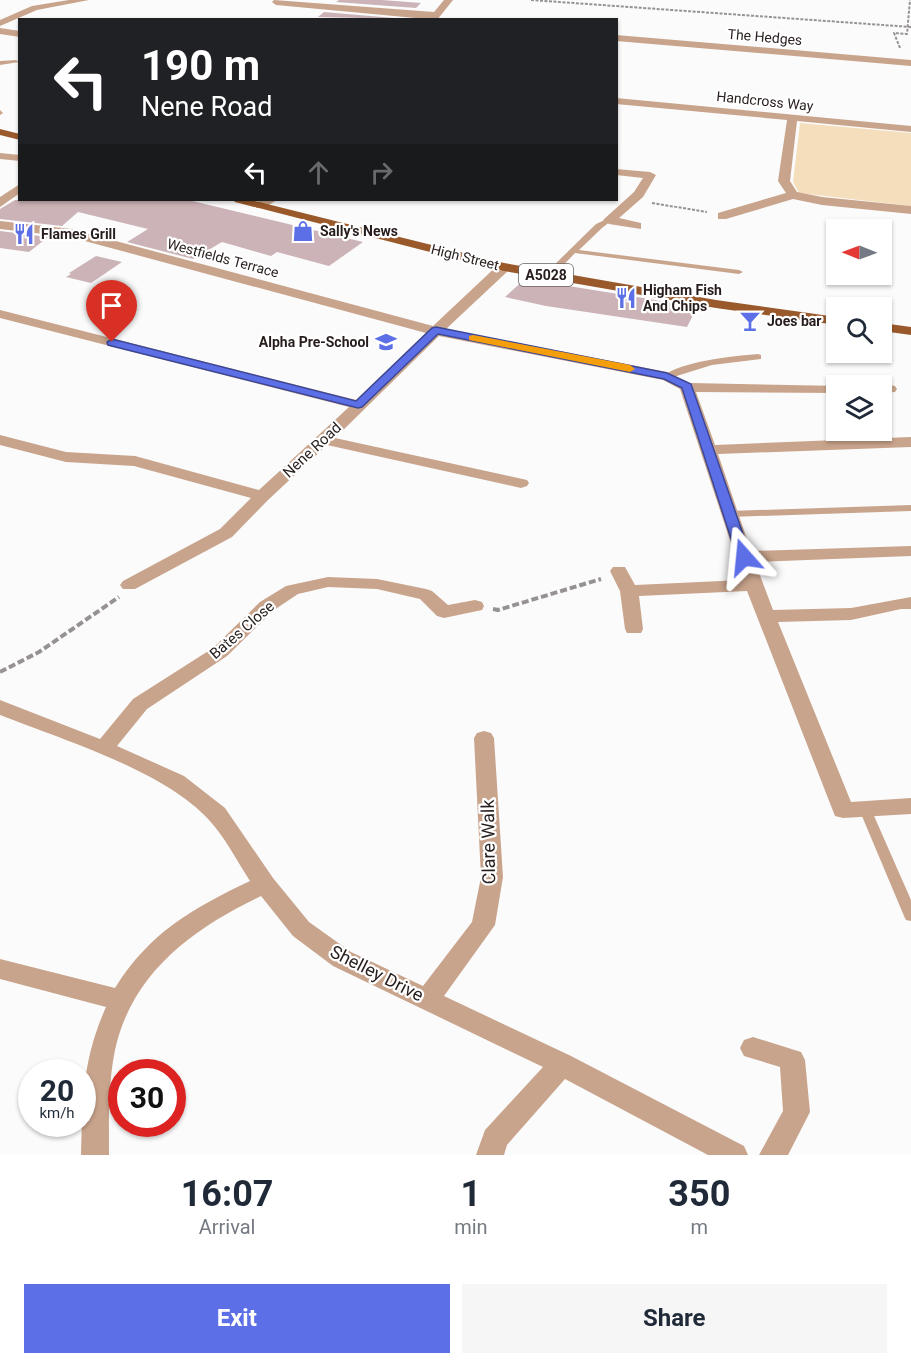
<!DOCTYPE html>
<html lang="en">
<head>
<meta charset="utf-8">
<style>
  body { margin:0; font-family:Roboto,sans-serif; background:#f6f6f7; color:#1f2937; height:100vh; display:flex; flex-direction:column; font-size:22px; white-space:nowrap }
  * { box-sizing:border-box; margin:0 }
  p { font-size:20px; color:#747a83 }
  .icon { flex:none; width:33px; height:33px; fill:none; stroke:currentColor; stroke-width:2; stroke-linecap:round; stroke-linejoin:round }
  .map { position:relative; height:1155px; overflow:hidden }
  .panel { display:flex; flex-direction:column; background:#fff; flex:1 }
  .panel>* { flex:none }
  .hud { position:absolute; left:18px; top:18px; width:600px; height:183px; border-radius:0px; box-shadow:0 2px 4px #0004; background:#202124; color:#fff; overflow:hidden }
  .needle { width:39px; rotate:271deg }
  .tools { position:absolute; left:826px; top:219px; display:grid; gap:12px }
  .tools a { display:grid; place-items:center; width:66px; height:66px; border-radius:0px; background:#fff; box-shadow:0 2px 4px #0004; font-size:30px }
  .speed { position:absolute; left:18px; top:1059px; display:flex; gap:12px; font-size:30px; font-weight:700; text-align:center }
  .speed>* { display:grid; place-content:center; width:78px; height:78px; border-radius:50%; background:#fff; box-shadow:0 2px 4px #0004; line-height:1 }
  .speed small { font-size:15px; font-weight:400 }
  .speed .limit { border:9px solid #d22; background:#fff; color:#111 }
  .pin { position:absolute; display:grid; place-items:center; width:51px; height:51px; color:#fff; margin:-62px -26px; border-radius:50% 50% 50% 0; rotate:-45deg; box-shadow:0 0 6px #0007 }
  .pin .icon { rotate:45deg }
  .me { position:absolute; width:66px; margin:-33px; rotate:342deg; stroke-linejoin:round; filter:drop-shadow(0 0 4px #0008) }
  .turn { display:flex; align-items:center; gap:21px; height:126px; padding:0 24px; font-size:27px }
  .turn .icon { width:78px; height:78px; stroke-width:2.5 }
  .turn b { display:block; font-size:42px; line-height:51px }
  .lanes { display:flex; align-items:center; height:57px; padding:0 24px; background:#0003; justify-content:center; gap:30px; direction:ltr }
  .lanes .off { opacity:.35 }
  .eta { display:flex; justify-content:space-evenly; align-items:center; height:102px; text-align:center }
  .eta b { font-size:36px; font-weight:700; line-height:42px }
  .primary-button { display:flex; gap:12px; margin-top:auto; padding:12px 24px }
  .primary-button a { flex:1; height:69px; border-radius:0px; background:#5d6fe6; color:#fff; font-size:24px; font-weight:700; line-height:69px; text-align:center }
  .primary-button a+a { background:#f6f6f7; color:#1f2937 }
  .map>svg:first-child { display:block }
  .green { fill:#f5debc }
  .building { fill:#ccb3b7 }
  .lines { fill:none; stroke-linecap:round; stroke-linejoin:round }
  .path-far1 { stroke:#979292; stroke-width:2; stroke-dasharray:3 1.5; stroke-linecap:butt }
  .path { stroke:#979292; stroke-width:4; stroke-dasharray:7 3; stroke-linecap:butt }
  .lane { fill:#c9a48c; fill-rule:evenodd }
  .street { fill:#c9a48c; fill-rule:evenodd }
  .primary { fill:#99592b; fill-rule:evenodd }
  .route { fill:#5d6fe6; stroke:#3c4896; stroke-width:1.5 }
  .slow { fill:#f59e0b }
  .labels { text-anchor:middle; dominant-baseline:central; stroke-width:4.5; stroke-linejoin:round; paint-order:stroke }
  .far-street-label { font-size:14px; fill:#261d1c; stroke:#fff }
  .far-poi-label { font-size:14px; font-weight:bold; fill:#261d1c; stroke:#fff; text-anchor:start }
  .shield { fill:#fff; stroke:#676160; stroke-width:1.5 }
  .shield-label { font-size:14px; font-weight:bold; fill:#261d1c }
  .street-label { font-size:15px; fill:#261d1c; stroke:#fff }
  .near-street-label { font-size:18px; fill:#261d1c; stroke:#fff }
</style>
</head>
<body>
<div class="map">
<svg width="911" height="1155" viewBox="0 0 911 1155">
  <rect width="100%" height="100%" fill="#fbfbfb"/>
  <path class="green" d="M800,123L911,133V206L799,193L793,182Z"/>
  <g class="building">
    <path d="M339,0H382L421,3L416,8L336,2Z"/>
    <path d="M324,12L405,19L318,17Z"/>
    <path d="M15,200H188L363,242L329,266L277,252L271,256L222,242L193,259L127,242L148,229L78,212L62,226L0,219V209Z"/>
    <path d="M0,231L48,237L29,252L0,248Z"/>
    <path d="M96,256L122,262L91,283L66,277L71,274L69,273Z"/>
    <path d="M525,279L643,298L697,307L687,327L546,306L505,297Z"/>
  </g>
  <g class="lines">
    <g class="path-far1">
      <path d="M531,0L911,27"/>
      <path d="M900,48L894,33L907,34L910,0"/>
      <path d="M652,203L707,212"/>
    </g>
    <g class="path">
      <path d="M493,609L498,610L601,579"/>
      <path d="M0,672L39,652L119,597"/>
    </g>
    <g class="lane">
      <path d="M0,61L16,60L19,62L0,65Z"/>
      <path d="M0,110L3,113L0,115Z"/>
      <path d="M609,218L611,219V221L602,228L579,250L739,270L743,272L739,274L575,253L551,278H545V274L596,224Z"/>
      <path d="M758,354L761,355V359L712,365L667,379L663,376C683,361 732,356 758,354Z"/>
      <path d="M911,505V511L730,517L725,514L730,511Z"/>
      <path d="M865,804L869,806L871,809L911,900V921L906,920L904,916L859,809L861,806Z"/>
    </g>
    <g class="street">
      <path d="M69,0H89L37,10L0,26V20L32,6Z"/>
      <path d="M274,0L434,12L444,0H453L437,20L276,5L272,2Z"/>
      <path d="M0,28L20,31V37L0,34Z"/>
      <path d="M616,35L911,60V66L616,41Z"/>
      <path d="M616,98L911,126V132L797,121L790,181L797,192L822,197L911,206V214L822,205L793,199L726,219H718V213L786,193L778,181L787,120L616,104Z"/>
      <path d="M0,153L20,155V161L0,159Z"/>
      <path d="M616,169L650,172L656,175L643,197L619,218L641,223V229L609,224L603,220L634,192L643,178L616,175Z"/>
      <path d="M20,184V193L0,207V197Z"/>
      <path d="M262,200H277L264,208H256V202Z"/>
      <path d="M0,221L71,229L433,326L499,264L504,263L510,267L509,270L446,329L667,372L690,383L841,386H837V393L696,392L715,445L911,437V447L718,454L751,551L911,546V556L755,562L773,610L851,608L911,597V609H901L851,620L778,622L851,802L911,798V814L843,818L835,816L747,591L639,596L643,629L641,633H627L625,629L620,591L610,571L613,567H625L635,585L743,580L680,389L663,380L439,336L335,438L527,480L529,483L527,486L521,488L327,445L268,500L232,537L135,589H123L120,585L123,581L220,529L251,498L134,466L66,462L0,445V435L66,452L135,456L259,490L349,407L0,318V310L356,400L426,333L70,237L0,229Z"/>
      <path d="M890,385L895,386L897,389L895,392L882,393V386H878Z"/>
      <path d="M328,577L377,579L426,589L432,591L448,605L475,600L482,602L484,606L482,610L444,618L437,616L420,599L377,589L328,587L298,594L274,610L227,656L147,709L117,746L184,776L225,808L273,878L309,922L351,952L423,986L472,922L481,877L474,738L477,733L484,731L491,733L494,738L503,877L495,925L444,996L571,1056L744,1146L748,1155H708L565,1079L507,1145L504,1155H476L485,1130L543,1067L333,966L293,936L261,896C194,928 132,972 115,1050C108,1084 109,1120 109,1155H81C83,1098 82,1061 106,1007L0,979V959L115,988C149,933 193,908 250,881C237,861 225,837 209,820C165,771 61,739 0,715V700L100,739L133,699L213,648L260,602L286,586Z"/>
      <path d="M753,1037L801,1052L805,1060L810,1112L788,1155H759L783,1111L780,1067L744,1056L740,1048L744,1040Z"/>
    </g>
    <g class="primary">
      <path d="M0,129L20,134V140L0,135Z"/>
      <path d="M233,200H251L504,263L716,300L837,317V325L716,308L504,271L235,202Z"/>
      <path d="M882,323L911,327V335L882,331Z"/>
    </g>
  </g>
  <path class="route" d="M436,327L667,373L691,384L751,557L749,560L744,561L737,557L682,388L664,379L438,334L362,407L358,408L108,345L107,342L112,339L356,401L432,328Z"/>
  <path class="slow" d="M473,335L630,365L635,369L630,372L469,340V336Z"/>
  <defs>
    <symbol id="shop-bare" viewBox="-9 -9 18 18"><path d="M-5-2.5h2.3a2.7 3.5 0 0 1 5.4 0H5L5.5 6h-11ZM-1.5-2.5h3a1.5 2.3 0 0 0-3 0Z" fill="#5d6fe6" stroke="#fff" stroke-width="2.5" paint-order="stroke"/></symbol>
    <symbol id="restaurant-bare" viewBox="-9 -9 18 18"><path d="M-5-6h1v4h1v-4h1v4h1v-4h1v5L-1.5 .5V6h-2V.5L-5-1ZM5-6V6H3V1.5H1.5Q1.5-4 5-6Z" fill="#5d6fe6" stroke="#fff" stroke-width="2.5" paint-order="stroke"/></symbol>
    <symbol id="bar-bare" viewBox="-9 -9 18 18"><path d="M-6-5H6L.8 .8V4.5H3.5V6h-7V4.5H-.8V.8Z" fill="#5d6fe6" stroke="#fff" stroke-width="2.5" paint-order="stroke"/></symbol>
    <symbol id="school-bare" viewBox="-9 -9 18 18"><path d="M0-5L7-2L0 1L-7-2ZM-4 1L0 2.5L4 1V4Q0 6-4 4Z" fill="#5d6fe6" stroke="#fff" stroke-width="2.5" paint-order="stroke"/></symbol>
  </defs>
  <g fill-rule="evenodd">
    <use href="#shop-bare" x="288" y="216" width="30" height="30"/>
    <use href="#restaurant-bare" x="9" y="219" width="30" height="30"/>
    <use href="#restaurant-bare" x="611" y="283" width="30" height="30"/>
    <use href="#bar-bare" x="735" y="306" width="30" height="30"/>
    <use href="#school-bare" x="371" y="327" width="30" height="30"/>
  </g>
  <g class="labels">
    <g class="far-street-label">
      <text transform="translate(765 37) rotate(5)">The Hedges</text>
      <text transform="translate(765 101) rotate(6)">Handcross Way</text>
      <text transform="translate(465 257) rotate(14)">High Street</text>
      <text transform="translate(223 258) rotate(15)">Westfields Terrace</text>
    </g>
    <g class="far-poi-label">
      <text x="320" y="231">Sally's News</text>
      <text x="41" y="234">Flames Grill</text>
      <text x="643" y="290">Higham Fish<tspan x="643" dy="16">And Chips</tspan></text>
      <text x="767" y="321">Joes bar</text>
      <text x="369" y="342" text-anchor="end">Alpha Pre-School</text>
    </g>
    <rect class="shield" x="519" y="264" width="54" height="22" rx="4.5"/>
    <g class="shield-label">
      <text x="546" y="275">A5028</text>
    </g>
    <g class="street-label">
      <text transform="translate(312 450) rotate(-43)">Nene Road</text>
      <text transform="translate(242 630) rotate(-41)">Bates Close</text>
    </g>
    <g class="near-street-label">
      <text transform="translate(488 842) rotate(-91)">Clare Walk</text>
      <text transform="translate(377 973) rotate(27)">Shelley Drive</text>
    </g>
  </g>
</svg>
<div class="tools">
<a><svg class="needle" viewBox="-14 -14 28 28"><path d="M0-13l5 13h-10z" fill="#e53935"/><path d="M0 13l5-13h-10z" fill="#747a83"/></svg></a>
<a><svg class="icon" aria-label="search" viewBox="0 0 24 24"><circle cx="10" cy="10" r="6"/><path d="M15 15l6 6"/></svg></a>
<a><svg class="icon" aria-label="layers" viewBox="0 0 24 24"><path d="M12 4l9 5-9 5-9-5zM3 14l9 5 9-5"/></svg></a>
</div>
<div class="speed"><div>20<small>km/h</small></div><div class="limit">30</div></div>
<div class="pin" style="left:112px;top:342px;background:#d93025"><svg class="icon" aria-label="arrive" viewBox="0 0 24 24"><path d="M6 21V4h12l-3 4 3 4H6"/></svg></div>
<svg class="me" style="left:744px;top:557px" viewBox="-20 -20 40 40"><path d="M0-17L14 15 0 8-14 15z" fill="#5d6fe6" stroke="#fff" stroke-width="4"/></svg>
<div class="hud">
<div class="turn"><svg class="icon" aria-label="left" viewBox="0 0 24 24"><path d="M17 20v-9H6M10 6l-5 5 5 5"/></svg><div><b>190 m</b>Nene Road</div></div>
<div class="lanes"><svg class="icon" aria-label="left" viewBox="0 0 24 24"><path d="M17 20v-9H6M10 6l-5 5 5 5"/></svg><svg class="icon off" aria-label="ahead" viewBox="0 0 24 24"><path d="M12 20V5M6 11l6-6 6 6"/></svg><svg class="icon off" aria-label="right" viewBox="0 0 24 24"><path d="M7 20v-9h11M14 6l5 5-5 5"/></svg></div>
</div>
</div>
<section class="panel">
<div class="eta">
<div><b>16:07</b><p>Arrival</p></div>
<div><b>1</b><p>min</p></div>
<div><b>350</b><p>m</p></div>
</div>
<div class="primary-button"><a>Exit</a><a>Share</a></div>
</section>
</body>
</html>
